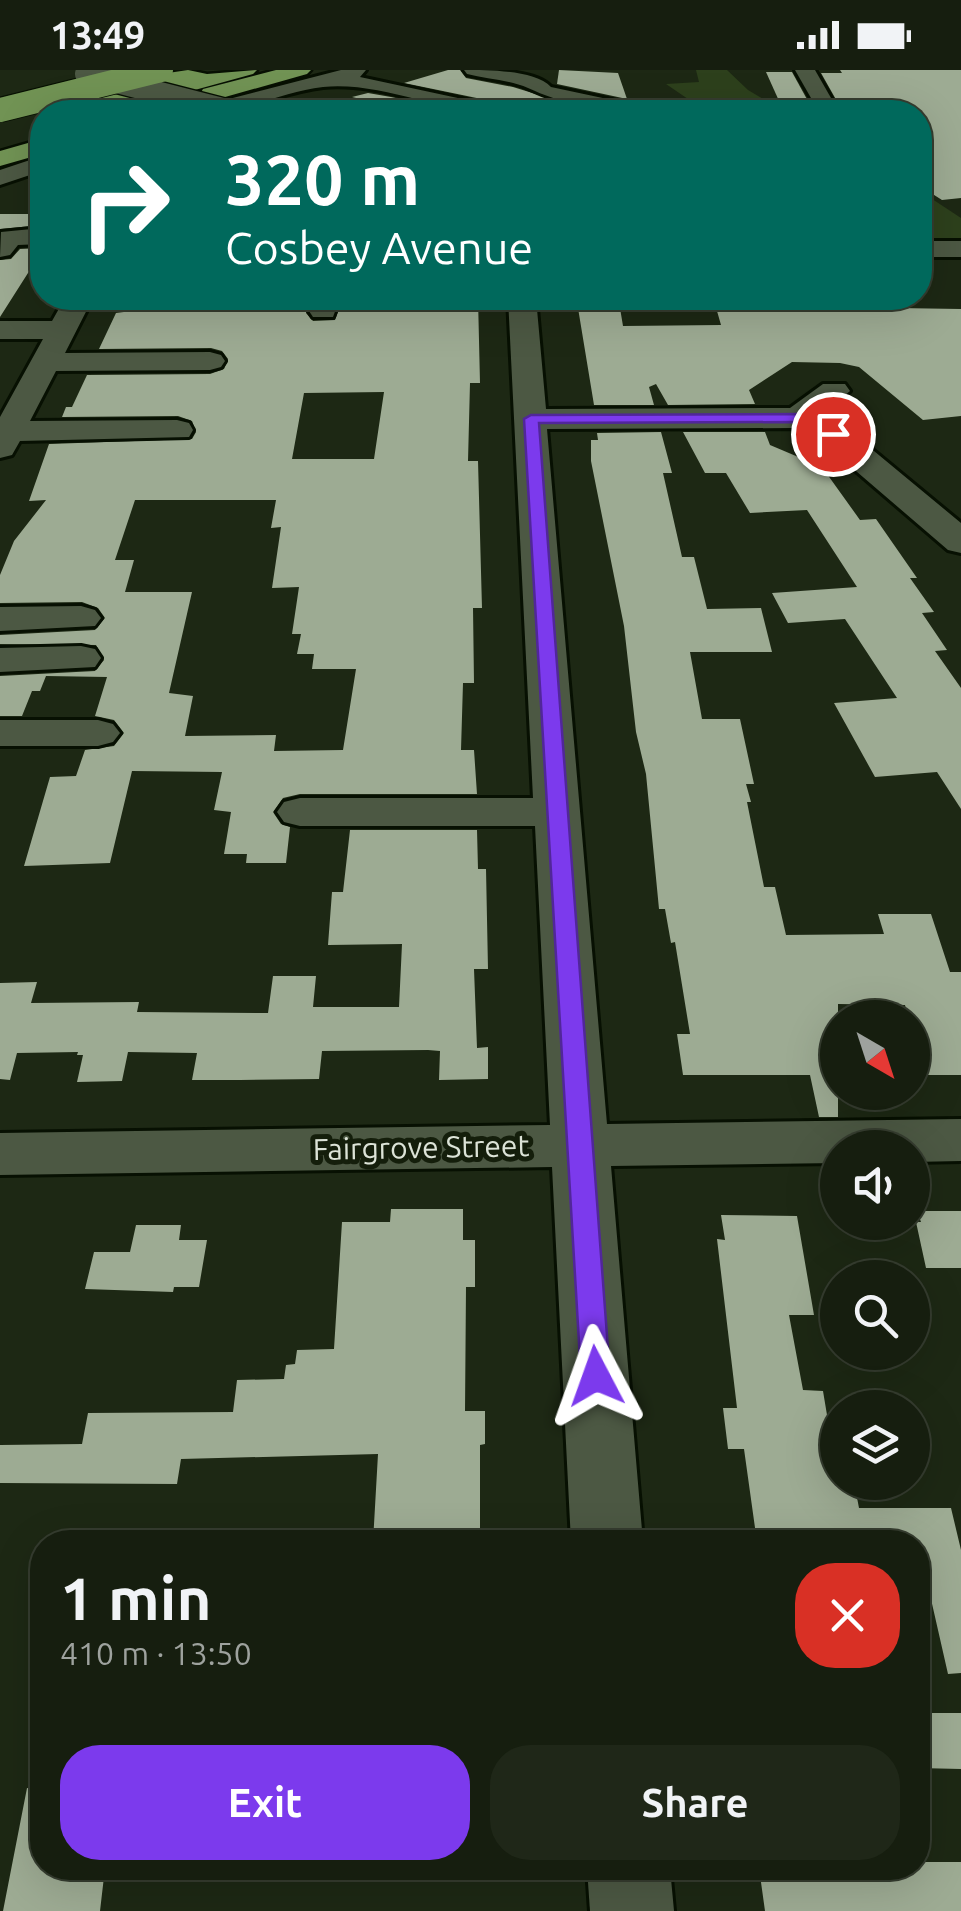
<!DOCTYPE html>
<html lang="en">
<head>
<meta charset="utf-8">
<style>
  body { margin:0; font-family:Ubuntu,sans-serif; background:#1f2718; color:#f1f3f6; height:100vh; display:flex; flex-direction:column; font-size:38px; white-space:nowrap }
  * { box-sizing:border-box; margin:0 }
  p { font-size:32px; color:#9ea29e }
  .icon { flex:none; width:55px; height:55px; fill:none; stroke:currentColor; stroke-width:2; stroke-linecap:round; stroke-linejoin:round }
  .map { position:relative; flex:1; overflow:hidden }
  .details { position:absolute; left:30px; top:1460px; width:900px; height:350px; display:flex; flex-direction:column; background:#161e0f; border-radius:40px; box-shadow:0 10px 40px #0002,0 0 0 2px #353c2f }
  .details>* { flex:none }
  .banner { position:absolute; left:30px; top:30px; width:902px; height:210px; border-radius:40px; box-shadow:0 10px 40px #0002,0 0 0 2px #353c2f; background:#00695c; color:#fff; overflow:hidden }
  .needle { width:65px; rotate:141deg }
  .tools { position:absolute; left:820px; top:930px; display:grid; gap:20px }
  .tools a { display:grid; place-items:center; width:110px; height:110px; border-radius:50%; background:#161e0f; box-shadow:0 10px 40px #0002,0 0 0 2px #353c2f; font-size:50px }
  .pin { position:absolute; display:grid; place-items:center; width:85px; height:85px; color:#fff; margin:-42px; border:5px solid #fff; border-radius:50%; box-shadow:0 2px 10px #0007 }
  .me { position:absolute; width:110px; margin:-55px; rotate:356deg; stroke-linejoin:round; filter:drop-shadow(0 0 8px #0008) }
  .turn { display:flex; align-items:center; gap:35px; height:210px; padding:0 30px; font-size:45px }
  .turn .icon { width:130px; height:130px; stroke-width:2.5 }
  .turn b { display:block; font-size:70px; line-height:85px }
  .round { display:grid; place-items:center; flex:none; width:105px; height:105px; border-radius:40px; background:#1f2718 }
  .head { display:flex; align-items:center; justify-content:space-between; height:170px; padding:0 30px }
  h1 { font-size:60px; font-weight:600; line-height:75px }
  .button { display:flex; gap:20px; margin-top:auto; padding:20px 30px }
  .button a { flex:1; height:115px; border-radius:40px; background:#7c3aed; color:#fff; font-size:40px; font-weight:600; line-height:115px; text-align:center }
  .button a+a { background:#1f2718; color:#f1f3f6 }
  .status { display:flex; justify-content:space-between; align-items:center; height:70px; padding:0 50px; background:#161e0f; direction:ltr }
  .status svg { height:28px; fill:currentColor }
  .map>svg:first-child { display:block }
  .green { fill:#2d401c }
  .building { fill:#9dab93; fill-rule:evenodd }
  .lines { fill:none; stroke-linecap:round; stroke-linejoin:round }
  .minor-casing { stroke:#071002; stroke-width:6 }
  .highway-casing { stroke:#071002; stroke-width:5 }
  .minor { fill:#4c5843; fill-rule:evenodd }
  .highway { fill:#719354; fill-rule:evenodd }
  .minor-bridge-casing { stroke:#071002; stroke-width:25; stroke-linecap:butt }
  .highway-bridge-casing { stroke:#071002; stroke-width:26; stroke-linecap:butt }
  .minor-bridge { stroke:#4c5843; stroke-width:22 }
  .highway-bridge { stroke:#719354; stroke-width:24 }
  .route { fill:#7c3aed; stroke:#51269a; stroke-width:2.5 }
  .labels { text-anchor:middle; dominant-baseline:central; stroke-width:10; stroke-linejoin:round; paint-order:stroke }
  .street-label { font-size:30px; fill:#dce3d7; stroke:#141e0b }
</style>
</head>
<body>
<div class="status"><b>13:49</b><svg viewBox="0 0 49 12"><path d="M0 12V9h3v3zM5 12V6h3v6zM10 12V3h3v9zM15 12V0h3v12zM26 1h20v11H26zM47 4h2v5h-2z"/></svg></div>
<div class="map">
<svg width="961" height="1841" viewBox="0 0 961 1841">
  <rect width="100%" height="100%" fill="#1d2814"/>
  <g class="green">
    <path d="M696,0H727L748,20L785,42H707L666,14L699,12Z"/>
    <path d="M920,121L961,148V168H920Z"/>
  </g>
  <g class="building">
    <path d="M448,0H460L466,8L513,17L594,42H509L496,32L404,13Z"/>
    <path d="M559,0L618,3L627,29L557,14Z"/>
    <path d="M840,0H961V128L942,130L920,116V42H843L821,3H842Z"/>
    <path d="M766,2H792L814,42H784Z"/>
    <path d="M368,23L391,27L459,42H415L352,27Z"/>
    <path d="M0,144H42V155L0,159Z"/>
    <path d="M42,178V181L0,247V190L11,189L20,179Z"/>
    <path d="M166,228H208L206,234H307L306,243L313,251L335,250L343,228H478L480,313H470L468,391H478L482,538H473L474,613H463L461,680H474L477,724H300L283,728L273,742L281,754L290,757L286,793H246L247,784H224L231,742L214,740L222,702L132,701L110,793L24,796L50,707L76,706L85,680L114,676L124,663L114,650L95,646L107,607L46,606L40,621H32L22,646H0V606L95,601L104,590L96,575L0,574V565L95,560L105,548L98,538L82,532L0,533V505L14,471L46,430L29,431L49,374L192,369L196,362L192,351L178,346L62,347L66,337H72L87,305L210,304L224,299L228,289L222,281L211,278L99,279L116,243L163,237ZM384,322L374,389H292L304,323ZM135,430H276L271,458L281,457L272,518L299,517L292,564H301L297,584H314L312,599H356L343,680L274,681L276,665L185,666L193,626L169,623L192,522H125L134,490H115Z"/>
    <path d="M768,236L961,239V346L923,350L859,297L840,293L792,292L749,320L755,334L668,335L656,314L649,317L654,335H594L578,238H620L623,256L721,255L717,241H769Z"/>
    <path d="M661,362L672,403H663L682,487H694L707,539L761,538L772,582H690L702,649H740L754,714H746L751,732H747L764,817H775L786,865L884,864L878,844H931L950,902H961V1005H912V948H908L905,935L838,934V1047H819L810,1005H683L677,964H690L675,872L671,873L665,839H659L646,704L636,662L624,556L591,391V370H598L597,363Z"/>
    <path d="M683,362H765L770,375L822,397L860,450L876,449L917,508H910L934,542L922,543L947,580L935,581L961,618V739L937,702L875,707L834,633L897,628L845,549L788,553L772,523L857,517L807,440L750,443L726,403H705Z"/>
    <path d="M350,760H477L478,799H486L488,899H474L477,978L488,977V1009L439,1010L440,981L428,980L322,981L319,1009L240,1010H192L197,983L128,982L122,1011L77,1012L83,985H77L78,982L17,983L10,1010L0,1009V913L37,912L31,933L139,932L137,942L268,943L273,906H316L313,937H399L402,874L328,875L332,822H343Z"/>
    <path d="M391,1139H463V1170H475V1217H466L465,1341H485V1374L480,1375V1472H373L378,1384L181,1389L177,1414L0,1413V1375L82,1374L88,1343L233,1342L237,1310L284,1309L286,1295L295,1294L297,1280L334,1279L342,1152H390Z"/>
    <path d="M917,1141H961V1198H926L916,1152H921Z"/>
    <path d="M721,1145L797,1146L814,1245H789L803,1320L823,1321L828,1351H838V1412H854L859,1438H951L961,1480V1603L948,1604L918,1472H757L744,1379H728L723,1338H737L717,1169L725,1170Z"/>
    <path d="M136,1155H181L179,1170H207L199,1217H174L173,1222L85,1219L94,1182H130Z"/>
    <path d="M918,1643H961V1699L918,1698Z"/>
    <path d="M27,1718L42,1720V1798H105L100,1841H3Z"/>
    <path d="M918,1792H961V1841H765L759,1798H918Z"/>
  </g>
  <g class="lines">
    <defs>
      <g id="minor">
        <path d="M341,0H366L360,7L495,36L506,42C444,46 385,11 323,17C279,22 241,45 195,42L198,37Z"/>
        <path d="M464,0C488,0 535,0 551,17L645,37L648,42C607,45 563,34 528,18C510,10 486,9 467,4Z"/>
        <path d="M795,0H815L839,42H819Z"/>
        <path d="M42,86V101L0,115V100Z"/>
        <path d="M42,158V174L18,175L10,185L0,187L1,162Z"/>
        <rect x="920" y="171" width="41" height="16"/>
        <path d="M65,228H93L65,283L210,282L221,285L225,291L221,297L210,300L56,301L30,351L177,350L189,353L193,360L189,367L20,371L12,385L0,388V347L43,269H0V251H52Z"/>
        <path d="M312,228H340L333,247H313L309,241Z"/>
        <path d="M508,228H536L546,339L790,338L823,314H845L850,321L821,346L845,357L961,453V483L948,480L821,371L793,358L547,359L607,1054L961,1049V1091L912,1092V1078H838V1093L611,1096L643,1472H571L552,1097L0,1105V1063L550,1055L535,756H300L284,752L277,742L284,732L300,728H533Z"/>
        <path d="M81,536L95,540L101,548L95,556L0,561V537Z"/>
        <path d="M81,576L95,579L101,588L95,597L0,602V578Z"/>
        <path d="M0,650H98L113,654L120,663L113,672L98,676H0Z"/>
        <path d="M587,1798H670L674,1841H590Z"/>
      </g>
      <g id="highway">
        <path d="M188,0L207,4L257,0L253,4L162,29L154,27L151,22L154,18L141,20L140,27L75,42H42V47L38,42L41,37L91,25L85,20L88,15Z"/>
        <path d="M276,0H311L307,4L211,31L200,24L203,19Z"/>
        <path d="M42,69V84L0,96V81Z"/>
      </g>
    </defs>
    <use href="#minor" class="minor-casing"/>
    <use href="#highway" class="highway-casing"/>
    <use href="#minor" class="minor"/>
    <use href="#highway" class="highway"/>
    <defs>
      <path id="minor-bridge" d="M86,4L234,42"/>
      <path id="highway-bridge" d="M0,40L161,0"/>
    </defs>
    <use href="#minor-bridge" class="minor-bridge-casing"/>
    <use href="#highway-bridge" class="highway-bridge-casing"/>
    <use href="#minor-bridge" class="minor-bridge"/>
    <use href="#highway-bridge" class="highway-bridge"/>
  </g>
  <path class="route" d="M798,344L840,364L828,367L796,352L539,353L610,1306L606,1315L596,1318L586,1315L581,1306L524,349L531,345Z"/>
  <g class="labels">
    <g class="street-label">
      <text transform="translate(421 1077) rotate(-1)">Fairgrove Street</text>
    </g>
  </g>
</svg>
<div class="tools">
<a><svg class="needle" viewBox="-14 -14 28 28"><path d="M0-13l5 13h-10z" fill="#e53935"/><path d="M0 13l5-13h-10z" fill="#9ea29e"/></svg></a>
<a><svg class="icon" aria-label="sound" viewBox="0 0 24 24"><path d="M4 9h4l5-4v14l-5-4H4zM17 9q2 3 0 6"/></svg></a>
<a><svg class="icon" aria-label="search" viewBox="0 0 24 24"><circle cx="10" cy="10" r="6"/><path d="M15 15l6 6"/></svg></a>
<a><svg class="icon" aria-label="layers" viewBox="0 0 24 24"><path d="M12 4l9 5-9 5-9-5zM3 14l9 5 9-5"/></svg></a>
</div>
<div class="pin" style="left:833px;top:364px;background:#d93025"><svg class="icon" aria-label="arrive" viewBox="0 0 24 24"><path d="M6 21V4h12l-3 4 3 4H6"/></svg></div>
<svg class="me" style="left:596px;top:1306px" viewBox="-20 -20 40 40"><path d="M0-17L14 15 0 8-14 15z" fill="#7c3aed" stroke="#fff" stroke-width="4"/></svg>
<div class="banner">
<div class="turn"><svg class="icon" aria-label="right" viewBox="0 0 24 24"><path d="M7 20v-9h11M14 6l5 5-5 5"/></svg><div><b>320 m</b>Cosbey Avenue</div></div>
</div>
<section class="details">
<div class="head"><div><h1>1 min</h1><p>410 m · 13:50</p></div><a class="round" style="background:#d93025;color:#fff"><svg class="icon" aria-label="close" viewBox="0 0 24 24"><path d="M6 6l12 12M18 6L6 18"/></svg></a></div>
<div class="button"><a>Exit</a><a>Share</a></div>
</section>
</div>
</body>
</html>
